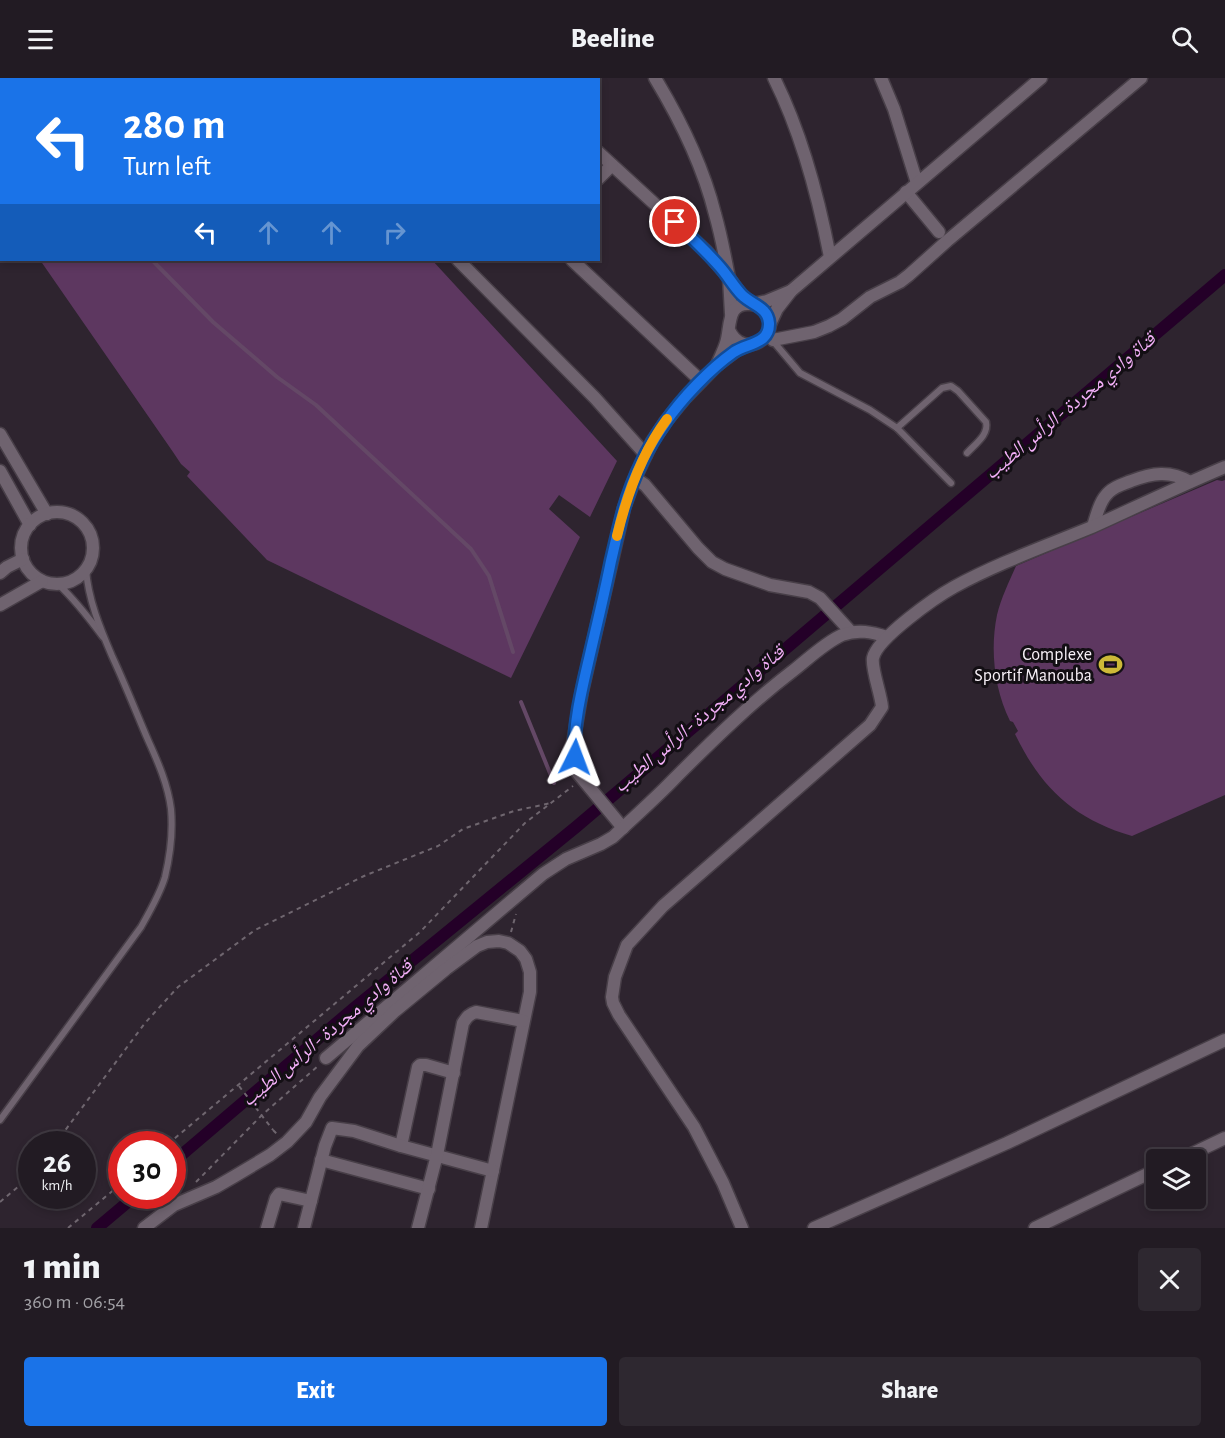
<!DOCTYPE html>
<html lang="en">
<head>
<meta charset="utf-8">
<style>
  body { margin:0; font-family:"Alegreya Sans","Noto Naskh Arabic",sans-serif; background:#2e2830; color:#f1f3f6; height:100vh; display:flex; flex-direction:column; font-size:22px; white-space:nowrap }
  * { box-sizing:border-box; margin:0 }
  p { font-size:20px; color:#a2a1a6 }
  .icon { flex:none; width:33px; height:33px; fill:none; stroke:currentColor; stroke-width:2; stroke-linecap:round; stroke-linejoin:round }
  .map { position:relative; height:1150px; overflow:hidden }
  .drawer { display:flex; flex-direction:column; background:#221b23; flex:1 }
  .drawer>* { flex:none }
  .top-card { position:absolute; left:0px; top:0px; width:600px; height:183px; box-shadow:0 3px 9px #0003,0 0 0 2px #3f3941; background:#1a73e8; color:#fff; overflow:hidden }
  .tools { position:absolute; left:1146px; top:1071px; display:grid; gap:12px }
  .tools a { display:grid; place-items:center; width:60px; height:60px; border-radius:6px; background:#221b23; box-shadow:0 3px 9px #0003,0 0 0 2px #3f3941; font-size:30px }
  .speed { position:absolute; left:18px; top:1053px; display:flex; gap:12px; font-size:30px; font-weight:700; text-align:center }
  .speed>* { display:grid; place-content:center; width:78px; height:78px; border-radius:50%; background:#221b23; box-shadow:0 3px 9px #0003,0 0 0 2px #3f3941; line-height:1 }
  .speed small { font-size:15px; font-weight:400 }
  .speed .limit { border:9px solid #d22; background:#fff; color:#111 }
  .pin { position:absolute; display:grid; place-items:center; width:51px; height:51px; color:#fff; margin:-26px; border:3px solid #fff; border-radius:50%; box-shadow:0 2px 6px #0007 }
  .me { position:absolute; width:66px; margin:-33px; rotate:3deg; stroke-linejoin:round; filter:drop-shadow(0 0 4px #0008) }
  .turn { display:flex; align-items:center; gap:21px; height:126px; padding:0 24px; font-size:27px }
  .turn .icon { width:78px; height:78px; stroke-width:2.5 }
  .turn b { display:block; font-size:42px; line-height:51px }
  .lanes { display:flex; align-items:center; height:57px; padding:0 24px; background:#0003; justify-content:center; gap:30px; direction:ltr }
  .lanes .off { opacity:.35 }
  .round { display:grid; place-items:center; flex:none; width:63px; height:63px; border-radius:6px; background:#2e2830 }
  .overview { display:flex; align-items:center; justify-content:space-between; height:102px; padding:0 24px }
  h1 { font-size:36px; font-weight:800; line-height:45px }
  .cta { display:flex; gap:12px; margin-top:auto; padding:12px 24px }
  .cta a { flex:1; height:69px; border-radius:6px; background:#1a73e8; color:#fff; font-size:24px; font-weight:800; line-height:69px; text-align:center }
  .cta a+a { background:#2e2830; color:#f1f3f6 }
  header { display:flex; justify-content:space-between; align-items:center; height:78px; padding:0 24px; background:#221b23; font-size:27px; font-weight:800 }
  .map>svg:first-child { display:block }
  .green { fill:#5d3760 }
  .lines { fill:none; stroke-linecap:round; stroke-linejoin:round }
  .stream { stroke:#644866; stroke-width:4 }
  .canal { stroke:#240028; stroke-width:12 }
  .service-casing { stroke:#483f48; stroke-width:9 }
  .minor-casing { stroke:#483f48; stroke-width:15 }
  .path { stroke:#6f666f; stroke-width:2; stroke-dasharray:4.5 4.5; stroke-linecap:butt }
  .service { stroke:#6f636f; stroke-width:6 }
  .minor { stroke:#6f636f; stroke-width:12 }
  .path-bridge { stroke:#6f666f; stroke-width:2; stroke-dasharray:4.5 4.5; stroke-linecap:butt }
  .route-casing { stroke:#114b97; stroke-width:15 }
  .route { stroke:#1a73e8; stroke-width:10 }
  .slow { stroke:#f59e0b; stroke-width:10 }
  .labels { text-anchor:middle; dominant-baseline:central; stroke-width:6; stroke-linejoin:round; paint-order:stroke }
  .poi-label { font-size:18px; fill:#f8f1f8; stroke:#130f14; text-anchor:end }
  .water-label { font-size:20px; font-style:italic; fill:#f3aff8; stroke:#130f14 }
</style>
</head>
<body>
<header><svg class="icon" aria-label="menu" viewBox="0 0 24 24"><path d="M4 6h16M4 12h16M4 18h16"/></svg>Beeline<svg class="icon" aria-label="search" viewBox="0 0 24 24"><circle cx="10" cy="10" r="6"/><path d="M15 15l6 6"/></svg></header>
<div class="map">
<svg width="1225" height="1150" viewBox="0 0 1225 1150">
  <rect width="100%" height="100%" fill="#2e242f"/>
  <g class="green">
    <path d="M0,0H222L224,1L2,2L1,129L0,127Z"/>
    <path d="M40,182H432L617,383L590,439L559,417L549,431L580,459L511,600L267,482L187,398L190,394L181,386L173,374Z"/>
    <path d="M1217,402L1222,403L1225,402V717L1132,758C1074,741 1041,710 1015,656L1018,653L1013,644L1010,643C994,611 990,571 997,537C1001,520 1009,504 1016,488Z"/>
  </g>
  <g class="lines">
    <g class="stream">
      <path d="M26,0L27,2"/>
      <path d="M152,182L213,244L277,299L316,327L471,471L489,498L513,574"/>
      <path d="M521,624L554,705"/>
    </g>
    <g class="canal">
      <path d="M172,1085L354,930L576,749L1225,197"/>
      <path d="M97,1150L135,1118"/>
    </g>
    <defs>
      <g id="service">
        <path d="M773,263L800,295L870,332L897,350L951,405"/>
        <path d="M897,350L942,310L951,308L958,313L986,344C989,357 975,366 967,375"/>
        <path d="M58,506C75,522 89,540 103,559"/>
        <path d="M0,1042L141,849C150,833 160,816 165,799C170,778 173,753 171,731C168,707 158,684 148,662C136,634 125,606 112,578C100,550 88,521 86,491"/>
      </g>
      <g id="minor">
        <path d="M266,0L267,2"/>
        <path d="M382,0L383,2"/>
        <path d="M521,0L523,2"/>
        <path d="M655,0C681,43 703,88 715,136C721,157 725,178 729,200"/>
        <path d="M774,0C802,56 818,117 830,179"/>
        <path d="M881,0L894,31L917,105"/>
        <path d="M395,2L396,0"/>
        <path d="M598,74L706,173L727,197"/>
        <path d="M598,101L612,87"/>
        <path d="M906,114L939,154"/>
        <path d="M458,182L595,320L646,377"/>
        <path d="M572,182L701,303"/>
        <path d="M791,213L1041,0"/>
        <path d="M731,236L729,200L741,217L753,226L767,223L791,213L777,231L770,246"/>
        <path d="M729,252C743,283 782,258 766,235C762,229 757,226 750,226C726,224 731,250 726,265C724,272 720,279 717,287L737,272L748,267"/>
        <path d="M773,262L814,254L829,248L842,241L870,219L900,204L909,197L947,163L1141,0"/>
        <path d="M0,356L47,436"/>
        <path d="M0,393L30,447"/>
        <path d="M635,400L645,407L698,470L712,484L725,491L770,507L809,514L820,520L851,554"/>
        <circle cx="57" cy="470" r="36"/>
        <path d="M1093,448C1097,436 1100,422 1109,414C1115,408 1124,406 1131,403C1152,395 1170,392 1190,404"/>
        <path d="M0,495L7,489L23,481"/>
        <path d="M0,527L42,503"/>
        <path d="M623,750L576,693L573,665L582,613L624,430L635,400L652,364L666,343L685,320L717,287"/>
        <path d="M326,980L543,796L566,781L601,766L613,759C634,739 656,720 676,699C714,661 752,624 794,592C808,581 826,564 842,557C858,551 872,554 887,559"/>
        <path d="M401,1068L418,989L420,987H426L454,995"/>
        <path d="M321,1082L429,1111"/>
        <path d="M1179,1082L1225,1060"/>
        <path d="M144,1150L174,1127L216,1109L235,1098L270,1077L287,1064L306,1044L320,1019L358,968L395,933L446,891L477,868L487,864L499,863L508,865L520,873L526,881L530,894V914L481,1150"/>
        <path d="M267,1150L276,1120L279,1116L311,1123"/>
        <path d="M304,1150L325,1068L332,1050L354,1053L401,1068L493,1093"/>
        <path d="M418,1150L437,1077L463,945C467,939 469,936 476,934L523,943"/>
        <path d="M742,1150L723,1105L694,1049L619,937L613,925L612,919L615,899L627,867L663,828L870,647L882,629C881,616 871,590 873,580C877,560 936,519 954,509C998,485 1046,468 1092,449C1136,429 1180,408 1225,389"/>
        <path d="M814,1150L1007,1065L1225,962"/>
        <path d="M1035,1150L1156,1092"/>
      </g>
    </defs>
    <use href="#service" class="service-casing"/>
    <use href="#minor" class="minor-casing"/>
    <g class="path">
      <path d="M511,854L516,836"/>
      <path d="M273,1052L278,1057"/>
      <path d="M55,1066L145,945L178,909L255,852L364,798L438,768L463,751L514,733L551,725"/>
      <path d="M168,1066L420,854L525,745L573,708"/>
      <path d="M196,1104L262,1037L318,988"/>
      <path d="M0,1124L32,1097"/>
      <path d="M68,1150L122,1105"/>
    </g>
    <use href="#service" class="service"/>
    <use href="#minor" class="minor"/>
    <path class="path-bridge" d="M239,1008L273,1052"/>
  </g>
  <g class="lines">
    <defs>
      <path id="route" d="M575,679C572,647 584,603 591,572C598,542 605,513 611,483C615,466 619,448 624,430C633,400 647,370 665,345C682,320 710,291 734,274C748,265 770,266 769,245C768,229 752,227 742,217C734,209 728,198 720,189C706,173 691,159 675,144"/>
    </defs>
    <use href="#route" class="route-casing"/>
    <use href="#route" class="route"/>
    <path class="slow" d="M617,458C627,416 642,375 667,341"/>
  </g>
  <defs>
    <symbol id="stadium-bare" viewBox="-9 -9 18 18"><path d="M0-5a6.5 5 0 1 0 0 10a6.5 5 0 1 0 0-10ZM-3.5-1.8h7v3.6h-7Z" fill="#cdb938" stroke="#130f14" stroke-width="2.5" paint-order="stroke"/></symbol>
  </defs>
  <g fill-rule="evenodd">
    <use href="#stadium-bare" x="1094" y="570" width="33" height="33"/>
  </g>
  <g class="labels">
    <g class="poi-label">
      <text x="1092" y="577">Complexe<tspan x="1092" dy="21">Sportif Manouba</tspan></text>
    </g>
    <g class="water-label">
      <text transform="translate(1070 328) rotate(-40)">قناة وادي مجردة - الرأس الطيب</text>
      <text transform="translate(699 641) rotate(-40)">قناة وادي مجردة - الرأس الطيب</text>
      <text transform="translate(327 955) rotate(-40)">قناة وادي مجردة - الرأس الطيب</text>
    </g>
  </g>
</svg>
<div class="tools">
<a><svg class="icon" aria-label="layers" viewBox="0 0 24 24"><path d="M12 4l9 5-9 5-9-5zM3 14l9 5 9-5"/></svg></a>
</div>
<div class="speed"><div>26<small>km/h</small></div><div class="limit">30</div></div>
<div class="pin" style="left:675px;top:144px;background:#d93025"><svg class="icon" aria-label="arrive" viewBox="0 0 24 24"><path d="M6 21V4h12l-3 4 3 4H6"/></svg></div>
<svg class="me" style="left:575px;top:679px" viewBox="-20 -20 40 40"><path d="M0-17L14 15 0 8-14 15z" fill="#1a73e8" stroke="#fff" stroke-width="4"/></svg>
<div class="top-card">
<div class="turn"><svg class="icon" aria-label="left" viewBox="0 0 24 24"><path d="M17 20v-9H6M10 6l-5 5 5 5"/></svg><div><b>280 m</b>Turn left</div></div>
<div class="lanes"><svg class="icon" aria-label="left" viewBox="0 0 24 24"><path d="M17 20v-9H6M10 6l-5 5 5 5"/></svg><svg class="icon off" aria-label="ahead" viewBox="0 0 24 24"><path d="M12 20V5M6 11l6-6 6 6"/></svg><svg class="icon off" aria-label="ahead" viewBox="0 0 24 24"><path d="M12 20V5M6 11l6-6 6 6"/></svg><svg class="icon off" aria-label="right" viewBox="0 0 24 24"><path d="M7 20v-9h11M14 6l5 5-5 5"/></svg></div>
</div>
</div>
<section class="drawer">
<div class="overview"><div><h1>1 min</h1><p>360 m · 06:54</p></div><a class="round"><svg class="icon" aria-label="close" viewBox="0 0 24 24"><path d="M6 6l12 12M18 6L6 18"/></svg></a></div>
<div class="cta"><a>Exit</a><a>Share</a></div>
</section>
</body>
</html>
